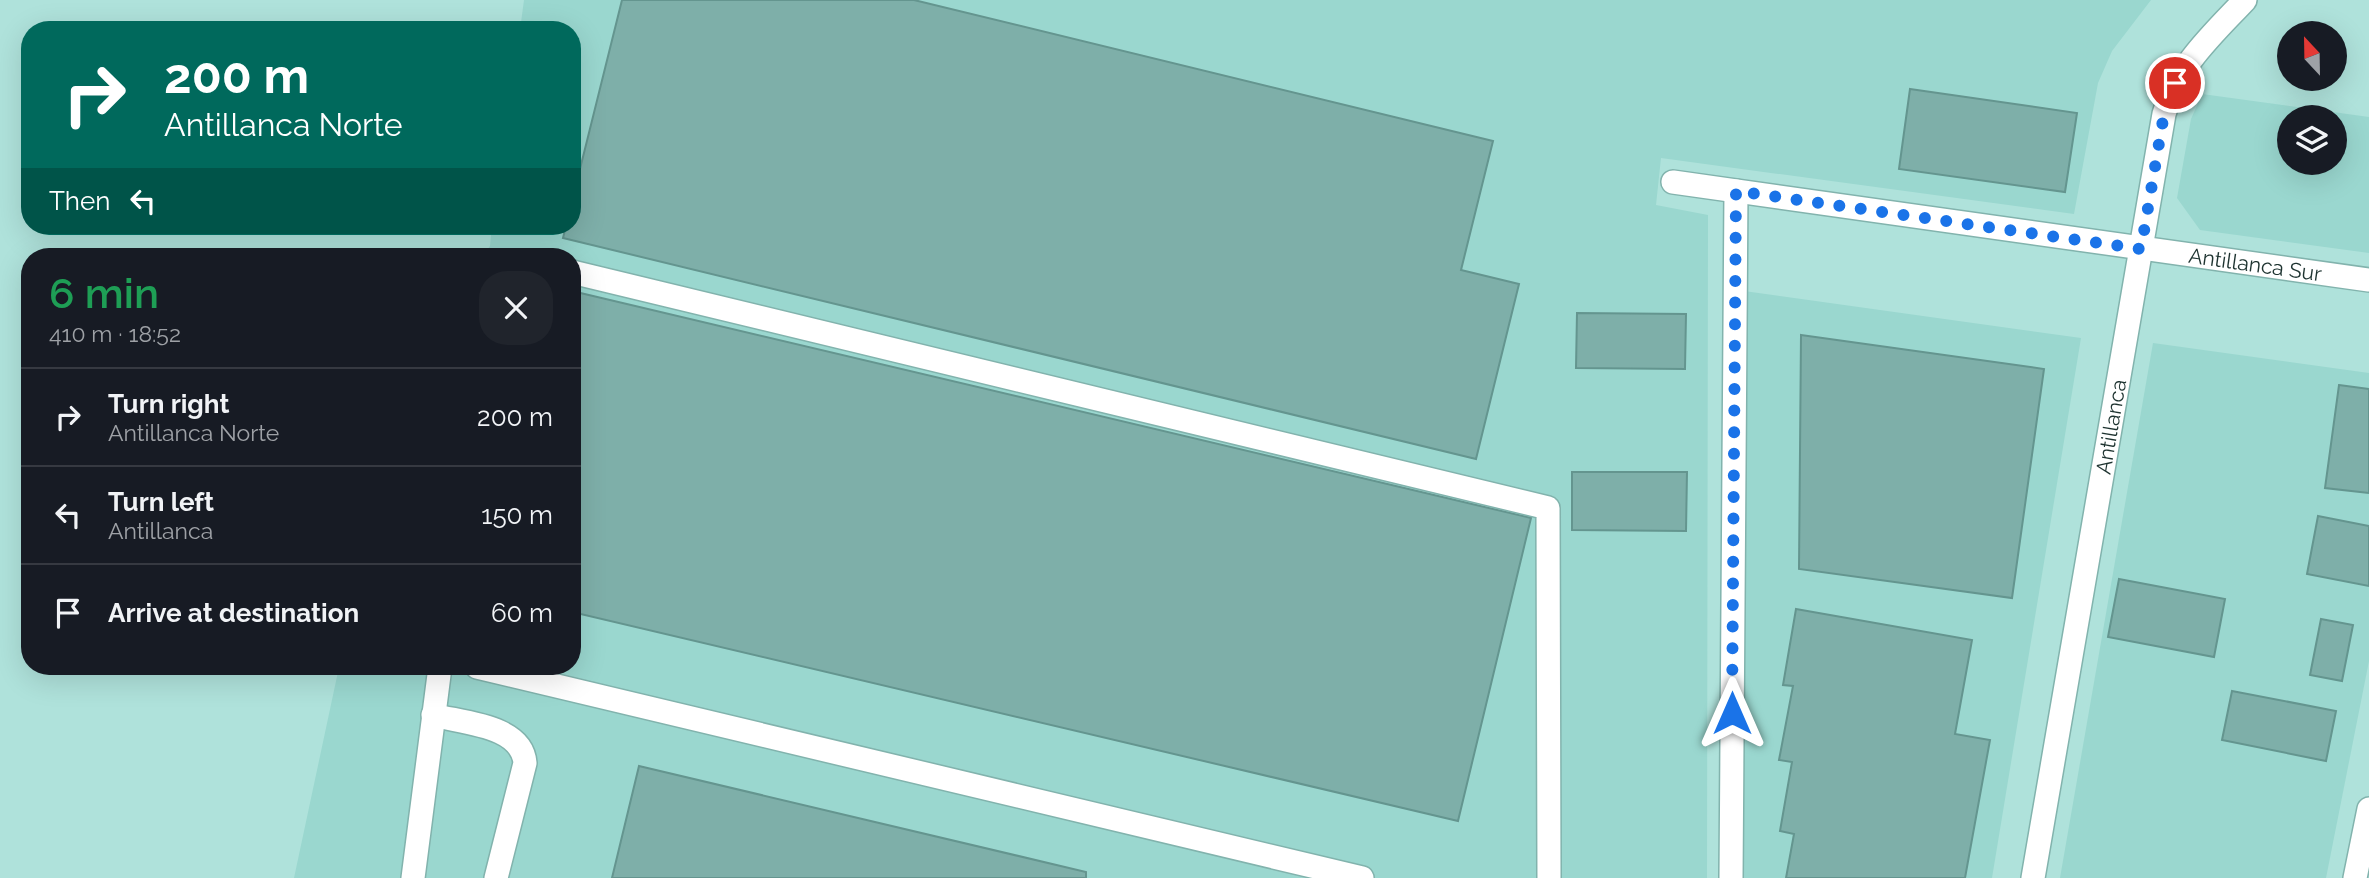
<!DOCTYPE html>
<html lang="en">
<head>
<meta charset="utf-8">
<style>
  body { margin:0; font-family:Raleway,sans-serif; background:#20242c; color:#f1f3f6; height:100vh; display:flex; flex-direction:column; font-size:26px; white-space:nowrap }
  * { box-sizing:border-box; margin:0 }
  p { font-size:23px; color:#9ea1a6 }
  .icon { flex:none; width:38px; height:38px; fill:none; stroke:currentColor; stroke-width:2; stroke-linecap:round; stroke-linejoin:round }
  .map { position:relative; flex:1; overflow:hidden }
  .drawer { position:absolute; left:21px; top:248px; width:560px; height:427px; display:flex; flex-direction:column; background:#171b24; border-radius:28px; box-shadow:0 7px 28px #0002 }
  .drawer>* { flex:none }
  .hud { position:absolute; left:21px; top:21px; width:560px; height:214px; border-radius:28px; box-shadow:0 7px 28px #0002; background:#00695c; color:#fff; overflow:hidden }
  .needle { width:46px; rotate:338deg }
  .buttons { position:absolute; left:2277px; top:21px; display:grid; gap:14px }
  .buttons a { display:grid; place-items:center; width:70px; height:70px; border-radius:50%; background:#171b24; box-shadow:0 7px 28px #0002; font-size:35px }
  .pin { position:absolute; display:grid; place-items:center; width:60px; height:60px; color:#fff; margin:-30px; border:4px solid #fff; border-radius:50%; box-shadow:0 2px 7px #0007 }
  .me { position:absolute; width:77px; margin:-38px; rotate:0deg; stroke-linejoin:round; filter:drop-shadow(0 0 5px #0008) }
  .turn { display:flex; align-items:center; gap:24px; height:147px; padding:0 28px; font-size:32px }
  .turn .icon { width:91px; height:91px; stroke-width:2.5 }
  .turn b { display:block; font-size:49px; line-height:60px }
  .then { display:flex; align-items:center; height:66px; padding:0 28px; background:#0003; gap:14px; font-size:26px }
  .round { display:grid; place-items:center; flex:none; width:74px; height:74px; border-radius:28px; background:#20242c }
  .overview { display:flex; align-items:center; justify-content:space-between; height:119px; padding:0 28px }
  h1 { font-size:42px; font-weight:600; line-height:52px; color:#1e9e55 }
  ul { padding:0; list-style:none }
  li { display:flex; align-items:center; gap:21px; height:98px; padding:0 28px; border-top:2px solid #363941 }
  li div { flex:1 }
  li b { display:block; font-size:26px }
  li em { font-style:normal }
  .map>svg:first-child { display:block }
  .built { fill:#9ad7cf; fill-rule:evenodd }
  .building { fill:#7eafa9; stroke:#64958f; stroke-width:2 }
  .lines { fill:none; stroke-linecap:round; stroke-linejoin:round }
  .minor-casing { stroke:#82b3ad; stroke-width:26 }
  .minor { stroke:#fff; stroke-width:23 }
  .route { stroke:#1a73e8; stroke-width:12; stroke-dasharray:0 21.6 }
  .labels { text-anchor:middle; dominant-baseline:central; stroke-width:7; stroke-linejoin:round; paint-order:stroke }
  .street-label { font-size:21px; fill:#1e3330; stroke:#bcefe8 }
</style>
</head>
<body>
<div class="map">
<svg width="2369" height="878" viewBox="0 0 2369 878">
  <rect width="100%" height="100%" fill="#afe2db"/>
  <g class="built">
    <path d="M524,0H2151L2112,51L2098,83L2074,214L1661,158L1656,205L1708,215L1707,878H294L339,667H572V257H482L490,246L492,226H572V30H520Z"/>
    <path d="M2202,94L2369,117V253L2200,230L2177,198L2191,119ZM2289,117H2334V163H2289Z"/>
    <path d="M1744,291L2081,338L1992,878H1744Z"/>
    <path d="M2153,343L2369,373V661L2326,878H2060Z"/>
  </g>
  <g class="building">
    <path d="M622,0H914L1493,141L1461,270L1519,284L1476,459L563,238L566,226H572V201Z"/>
    <path d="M1910,89L2077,113L2065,192L1899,169Z"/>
    <path d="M572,291L1531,518L1458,821L572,612Z"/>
    <path d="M1577,313L1686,314L1685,369L1576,368Z"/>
    <path d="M1801,335L2044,369L2012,598L1799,569Z"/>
    <path d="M2339,385L2369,389V493L2325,488Z"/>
    <path d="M1572,472H1687L1686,531L1572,530Z"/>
    <path d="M2318,516L2369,526V586L2307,574Z"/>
    <path d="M2119,579L2225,599L2214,657L2108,637Z"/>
    <path d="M1796,609L1972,640L1955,734L1990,740L1965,878H1786L1794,834L1780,831L1792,762L1779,760L1793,686L1783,685Z"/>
    <path d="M2321,619L2353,625L2342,681L2310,675Z"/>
    <path d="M2232,691L2336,711L2326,761L2222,740Z"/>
    <path d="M639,766L1086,872V878H612Z"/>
  </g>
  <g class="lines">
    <defs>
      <g id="minor">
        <path id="s1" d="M1673,182L2369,280"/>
        <path d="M572,272L1548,508L1549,878"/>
        <path d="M477,667L1362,878"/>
        <path d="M433,715C463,723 522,725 525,763L496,878"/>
        <path d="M413,878L440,667"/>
        <path d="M1731,878L1736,191"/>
        <path id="s2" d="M2033,878L2164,114C2177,66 2212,35 2245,0"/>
        <path d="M2355,878L2369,809"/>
      </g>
    </defs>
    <use href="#minor" class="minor-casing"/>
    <use href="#minor" class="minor"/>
  </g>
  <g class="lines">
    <path class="route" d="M1732,713L1736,191L2141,249L2164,114L2175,83"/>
  </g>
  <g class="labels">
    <g class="street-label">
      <text stroke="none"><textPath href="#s1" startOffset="588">Antillanca Sur</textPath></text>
      <text stroke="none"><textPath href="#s2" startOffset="458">Antillanca</textPath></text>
    </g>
  </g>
</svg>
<div class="buttons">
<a><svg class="needle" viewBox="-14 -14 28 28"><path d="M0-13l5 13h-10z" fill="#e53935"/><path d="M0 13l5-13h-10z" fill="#9ea1a6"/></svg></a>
<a><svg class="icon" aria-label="layers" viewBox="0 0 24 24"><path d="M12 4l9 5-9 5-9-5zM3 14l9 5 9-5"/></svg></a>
</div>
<div class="pin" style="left:2175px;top:83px;background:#d93025"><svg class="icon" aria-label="arrive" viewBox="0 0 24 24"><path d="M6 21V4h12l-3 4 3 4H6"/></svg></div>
<svg class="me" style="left:1732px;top:713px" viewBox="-20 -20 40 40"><path d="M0-17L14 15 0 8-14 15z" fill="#1a73e8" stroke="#fff" stroke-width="4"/></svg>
<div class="hud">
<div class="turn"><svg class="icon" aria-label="right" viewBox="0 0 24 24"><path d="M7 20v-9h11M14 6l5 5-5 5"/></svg><div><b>200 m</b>Antillanca Norte</div></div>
<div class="then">Then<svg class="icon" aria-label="left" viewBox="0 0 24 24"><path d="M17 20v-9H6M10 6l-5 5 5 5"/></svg></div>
</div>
<section class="drawer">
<div class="overview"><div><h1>6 min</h1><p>410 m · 18:52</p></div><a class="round"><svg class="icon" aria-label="close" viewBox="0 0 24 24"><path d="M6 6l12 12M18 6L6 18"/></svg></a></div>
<ul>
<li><svg class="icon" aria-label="right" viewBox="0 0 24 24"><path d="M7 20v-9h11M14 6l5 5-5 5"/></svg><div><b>Turn right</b><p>Antillanca Norte</p></div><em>200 m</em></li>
<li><svg class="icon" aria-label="left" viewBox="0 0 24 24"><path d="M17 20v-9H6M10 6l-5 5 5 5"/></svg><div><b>Turn left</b><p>Antillanca</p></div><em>150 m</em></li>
<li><svg class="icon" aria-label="arrive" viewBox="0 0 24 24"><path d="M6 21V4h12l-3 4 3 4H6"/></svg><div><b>Arrive at destination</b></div><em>60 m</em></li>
</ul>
</section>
</div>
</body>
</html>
